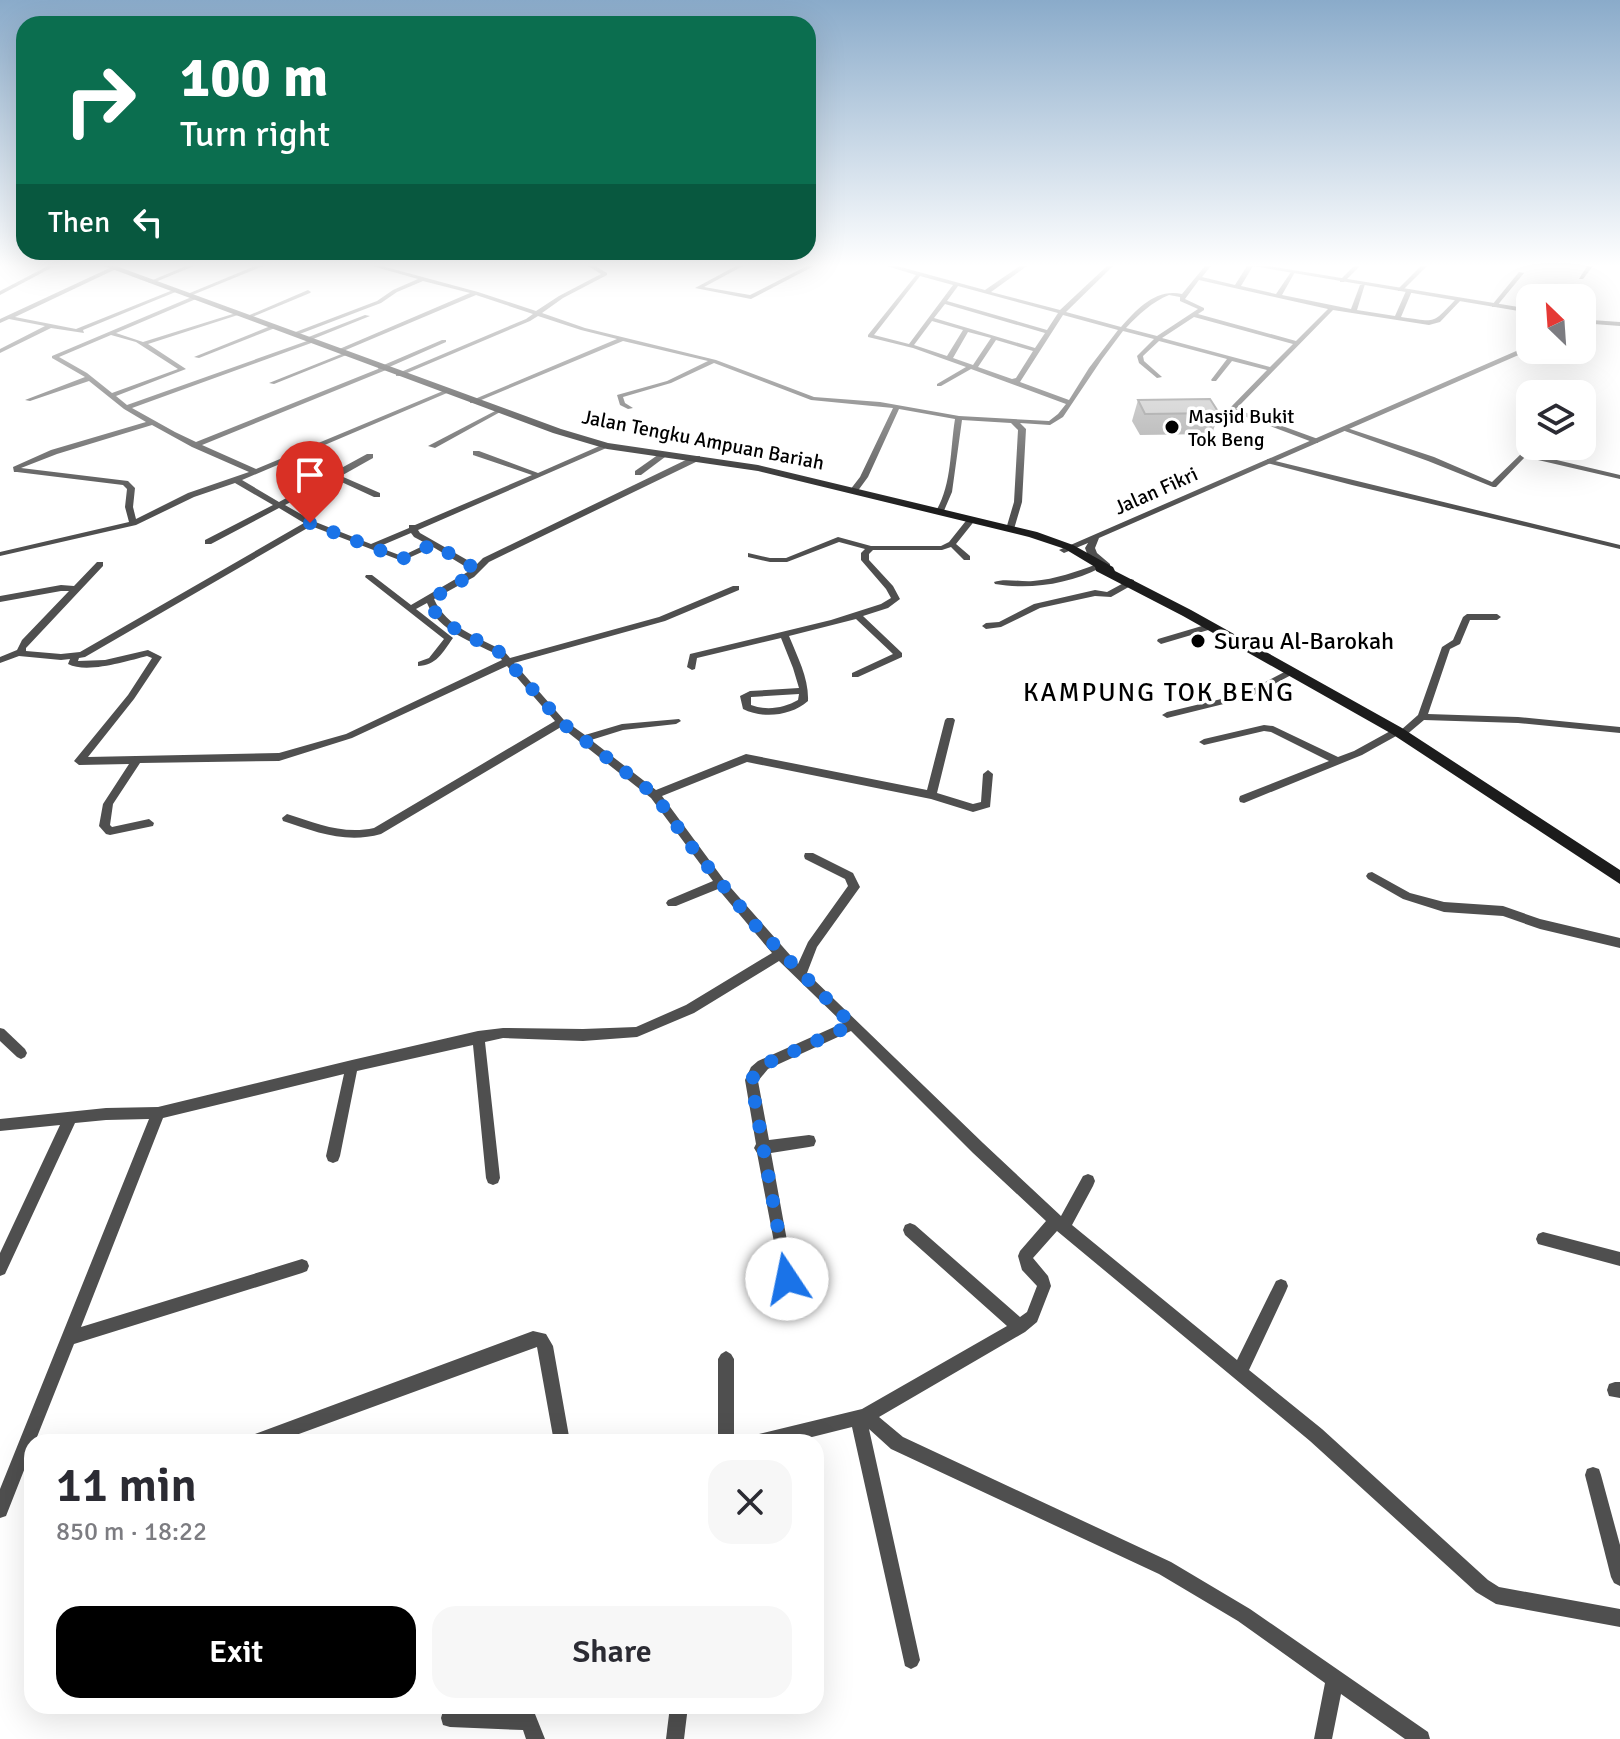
<!DOCTYPE html>
<html lang="en">
<head>
<meta charset="utf-8">
<style>
  body { margin:0; font-family:Signika,sans-serif; background:#f7f7f7; color:#2b2b33; height:100vh; display:flex; flex-direction:column; font-size:30px; white-space:nowrap }
  * { box-sizing:border-box; margin:0 }
  p { font-size:26px; color:#7c7c81 }
  .icon { flex:none; width:44px; height:44px; fill:none; stroke:currentColor; stroke-width:2; stroke-linecap:round; stroke-linejoin:round }
  .map { position:relative; flex:1; overflow:hidden }
  .details { position:absolute; left:24px; top:1434px; width:800px; height:280px; display:flex; flex-direction:column; background:#fff; border-radius:24px; box-shadow:0 8px 32px #0002 }
  .details>* { flex:none }
  .top-card { position:absolute; left:16px; top:16px; width:800px; height:244px; border-radius:24px; box-shadow:0 8px 32px #0002; background:#0b6e4f; color:#fff; overflow:hidden }
  .needle { width:52px; rotate:335deg }
  .fabs { position:absolute; left:1516px; top:284px; display:grid; gap:16px }
  .fabs a { display:grid; place-items:center; width:80px; height:80px; border-radius:16px; background:#fff; box-shadow:0 8px 32px #0002; font-size:40px }
  .pin { position:absolute; display:grid; place-items:center; width:68px; height:68px; color:#fff; margin:-82px -34px; border-radius:50% 50% 50% 0; rotate:-45deg; box-shadow:0 0 8px #0007 }
  .pin .icon { rotate:45deg }
  .me { position:absolute; width:88px; margin:-44px; rotate:349deg; stroke-linejoin:round; filter:drop-shadow(0 0 6px #0008) }
  .turn { display:flex; align-items:center; gap:28px; height:168px; padding:0 32px; font-size:36px }
  .turn .icon { width:104px; height:104px; stroke-width:2.5 }
  .turn b { display:block; font-size:56px; line-height:68px }
  .then { display:flex; align-items:center; height:76px; padding:0 32px; background:#0003; gap:16px; font-size:30px }
  .round { display:grid; place-items:center; flex:none; width:84px; height:84px; border-radius:24px; background:#f7f7f7 }
  .headline { display:flex; align-items:center; justify-content:space-between; height:136px; padding:0 32px }
  h1 { font-size:48px; font-weight:600; line-height:60px }
  .primary-button { display:flex; gap:16px; margin-top:auto; padding:16px 32px }
  .primary-button a { flex:1; height:92px; border-radius:24px; background:#000; color:#fff; font-size:32px; font-weight:600; line-height:92px; text-align:center }
  .primary-button a+a { background:#f7f7f7; color:#2b2b33 }
  .map>svg:first-child { display:block }
  .lines { fill:none; stroke-linecap:round; stroke-linejoin:round }
  .minor { fill:#4f4f4f; fill-rule:evenodd }
  .tertiary { fill:#4f4f4f; fill-rule:evenodd }
  .secondary { fill:#1c1c1c; fill-rule:evenodd }
  .wall { fill:#a4a4a4 }
  .building { fill:#bfbfbf; stroke:#868686; stroke-width:2 }
  .route { stroke:#1a73e8; stroke-width:14; stroke-dasharray:0 25.2 }
  .poi-dot { fill:#000; stroke:#fff; stroke-width:3 }
  .labels { text-anchor:middle; dominant-baseline:central; stroke-width:7; stroke-linejoin:round; paint-order:stroke }
  .far-poi-label { font-size:20px; fill:#000; stroke:#fff; text-anchor:start }
  .far-street-label { font-size:20px; fill:#000; stroke:#fff }
  .poi-label { font-size:24px; fill:#000; stroke:#fff; text-anchor:start }
  .neighbourhood-label { font-size:26px; letter-spacing:2px; fill:#000; stroke:#fff }
</style>
</head>
<body>
<div class="map">
<svg width="1620" height="1739" viewBox="0 0 1620 1739">
  <rect width="100%" height="100%" fill="#fff"/>
  <g class="lines">
    <g class="minor">
      <path d="M48,266H55L0,295V291Z"/>
      <path d="M114,266L116,269L15,317L76,329L173,290L178,291L83,330L84,333L51,328L0,353V349L45,326L9,319L0,323V319Z"/>
      <path d="M186,266H194L153,283L148,282Z"/>
      <path d="M255,266H263L190,296L185,295Z"/>
      <path d="M372,266H382L478,292L536,311L559,296L601,274L588,266H595L607,273V275L563,298L542,313L585,328L716,360L814,397L880,402L959,416L1049,421L1058,414L1066,404L971,369L941,386H937V384L966,367L913,348L868,337V335L916,275L887,266H897L985,290L1020,266H1027L991,292L1060,310L1107,266H1113L1066,312L1121,327C1137,309 1156,288 1182,294L1205,266H1211L1202,277L1235,285L1247,266H1253L1241,286L1276,294L1291,272H1295L1282,295L1351,309L1360,285L1365,284L1357,310L1395,316L1406,291L1409,289L1412,291L1401,317C1437,322 1431,325 1456,299L1461,300L1440,322L1429,325L1333,310L1236,409L1318,439V443H1315L1228,410L1267,370L1232,361L1216,381H1212L1211,380L1227,359L1159,341L1143,356L1144,361L1162,377L1157,378L1139,363L1137,356L1154,339L1123,331L1102,359L1063,417L1050,425L1020,423L1026,429L1022,502L1014,529L1010,531L1006,529L1014,502L1018,430L1011,423L962,420L952,492L943,513H940L936,511C952,484 950,450 955,419L899,409L868,477L857,492H854L850,490L860,477L893,408L811,400L714,363L671,383L623,397L625,403L633,408L628,409L620,405L617,395L667,381L708,361L623,341L474,403H470V401L617,339L581,330L538,316L530,321L400,376H396V374L526,319L533,314L476,295L341,352H337V350L470,293L423,281L397,292L381,303L297,335H293V333L377,301L393,290L418,279ZM920,276L953,285L909,344L874,335ZM1199,280L1328,309L1296,341L1198,314L1204,310V308L1185,299ZM958,286L1058,313L1047,330L947,301ZM1169,295L1180,297V301L1198,309L1157,336L1126,328C1139,314 1152,302 1169,295ZM945,304L1045,333L1035,348L934,318ZM1063,315L1118,330L1089,368L1069,400L1020,382ZM1194,317L1293,344L1270,367L1162,338ZM932,321L963,330L947,356L914,345ZM968,332L991,338L973,365L953,358ZM996,340L1033,351L1016,378L1012,379L978,367Z"/>
      <path d="M736,266H743L704,287L750,295L807,266H814L751,299L695,288Z"/>
      <path d="M1354,266H1360L1344,282H1340V280Z"/>
      <path d="M1421,266H1427L1402,291H1398V289Z"/>
      <path d="M1587,266H1593L1583,279H1579Z"/>
      <path d="M1519,272L1524,273L1496,307H1492V305Z"/>
      <path d="M1571,287L1574,289L1565,298H1559Z"/>
      <path d="M308,290L311,292L310,293L250,318L245,317Z"/>
      <path d="M194,296L196,297V299L116,333L143,342L236,313L241,314L148,344L186,369L116,396L127,405L307,341L306,338L365,315L370,316L313,339L315,341L314,342L132,408L175,432L196,442L378,369L379,367L442,340H446V342L387,368L386,370L202,445L256,469L443,391H447V393L242,480L279,502L367,454H373V458L341,476L380,493V497H374L335,479L285,505L313,521L371,544L409,528V525H415L532,475L473,455V451H479L538,473L604,444L611,446L418,530L420,533L476,565L483,558L694,456H700V460L489,562L474,577L434,599C446,627 478,637 504,651L510,658L659,617L733,586H739V590L665,621L514,663L564,720L585,735L622,724L679,719L681,721L676,724L623,730L591,740L656,790L746,754L927,790L945,720L947,718H953L955,720L937,793L973,804L981,802L983,774L988,770L993,774L990,807L973,812L931,799L747,762L662,796L724,880L798,964L808,942L848,886L845,879L805,859L804,856L805,853H813L853,873L860,887L817,947L807,973L983,1143L1061,1216L1083,1176L1088,1174L1093,1176L1095,1181L1093,1186L1072,1225L1237,1360L1276,1281L1281,1279L1286,1281L1288,1286L1286,1291L1249,1370L1322,1429L1488,1580L1499,1587L1620,1609V1627L1496,1604L1476,1592L1310,1441L1057,1231L1033,1258L1048,1276L1051,1286L1037,1322L1025,1332L879,1417L903,1437L1171,1562L1250,1609L1428,1732L1430,1739H1405L1341,1694L1332,1739H1314L1325,1683L1238,1621L1159,1574L891,1449L869,1429L920,1660L917,1666L911,1669L905,1666L852,1427L792,1442H751L753,1436L759,1434L862,1409L1007,1326L905,1235L903,1230L905,1225L910,1223L915,1225L1020,1317L1027,1312L1037,1286L1022,1270L1018,1256L1020,1251L1046,1221L973,1153L851,1031L768,1069L758,1081L769,1140L809,1135L814,1136L816,1141L814,1146L809,1147L771,1153L794,1279L792,1284L787,1286L782,1284L757,1153L754,1148L756,1144L745,1080L751,1067L758,1061L843,1023L779,961L694,1013L637,1037L583,1041L503,1038L485,1042L500,1178L498,1183L493,1185L488,1183L486,1178L473,1045L357,1071L340,1156L338,1161L333,1163L328,1161L326,1156L344,1074L163,1118L81,1327L302,1259L307,1261L309,1266L307,1271L302,1273L74,1344L35,1442H32V1450L6,1516L0,1518V1489L149,1119L106,1120L75,1123L5,1274L0,1276V1253L60,1125L0,1131V1119L106,1108L158,1107L352,1060L478,1031L503,1028L583,1029L636,1027L686,1005L772,953L718,889L676,906H668L666,903L668,900L713,881L651,798L561,727L381,834C346,844 316,832 283,821L282,818L287,814C316,823 343,835 374,828L555,721L507,666L352,738L279,761L140,763L113,804L110,825L112,827L149,819L154,823L153,826L110,835L106,834L99,826L103,804L129,764L79,765L74,761L128,695L152,658L147,656C127,661 87,674 68,664L70,659L61,660L19,656L0,663V657L17,650L22,640L69,591H61L0,602V596L61,585L74,586L97,562H103V566L26,648V651L61,654L80,652L304,523L279,508L211,544H205V540L273,505L235,483L194,497L136,525L0,556V552L129,522L125,507L127,489L123,485L17,472H14L13,467L51,450L146,422L124,409L89,381L30,401L25,400L85,377L52,358V356ZM111,335L136,342L178,369L112,393L87,373L59,357ZM152,425L192,447L249,472L188,493L136,519L133,507L135,488L128,481L21,468L57,454ZM311,526L402,561L433,547L471,570L411,605L372,575H366L365,577L444,639L429,658L418,662V666C436,666 443,652 453,638L416,609L427,603C438,631 473,642 498,655L502,660L346,734L279,753L88,757L134,699L162,657L148,650L105,660L78,661L79,658L85,657ZM411,533L414,537L427,544L402,556L378,547Z"/>
      <path d="M273,325L276,327L275,328L199,358L194,357Z"/>
      <path d="M344,353L349,354L274,384L269,383Z"/>
      <path d="M497,410L502,411L435,448L428,446Z"/>
      <path d="M1344,427L1434,457L1492,482L1523,452L1620,475V479L1525,457L1496,487H1493L1428,461L1342,430L1340,429Z"/>
      <path d="M662,452L669,454L641,475H635V471Z"/>
      <path d="M1267,459L1620,545V549L1352,485L1267,463Z"/>
      <path d="M969,517L976,519L956,544L970,556V560H964L951,547L942,550H873L869,554V560L893,586L900,599L888,608L863,616L902,653V657L858,677H852V673L893,654L856,619L789,636C798,658 809,679 808,701C791,716 763,719 743,709L740,696L750,691L799,688L793,668L781,638L697,658L695,669L692,670L687,667L690,654L831,620L881,604L891,598L886,589L861,560V553L865,549L839,542L787,562H770L748,557V553L770,558H786L838,537L871,546H941L949,542ZM799,694L798,700C784,708 767,711 751,705V697Z"/>
      <path d="M1097,564H1100V568C1069,584 1030,590 995,584L994,582C1004,578 1020,582 1033,581C1056,579 1076,572 1097,564Z"/>
      <path d="M1131,579L1134,580V584L1111,597L1095,596L1040,608L1001,627L986,629L982,626L986,623L999,622L1034,604L1095,590L1107,592Z"/>
      <path d="M1467,614H1497L1501,617L1497,620H1470L1460,644L1450,649L1428,714L1518,717L1620,727V733L1518,723L1424,720L1405,736L1402,737L1398,735L1362,755L1244,803L1240,802L1239,799L1240,796L1329,761L1271,732L1264,731L1204,745L1199,742L1204,739L1264,725L1273,726L1338,757L1354,751L1394,729L1397,728L1401,730L1418,715L1442,647L1453,640L1463,617Z"/>
      <path d="M1212,623L1216,626L1215,628L1161,644L1157,641L1158,639Z"/>
      <path d="M1292,668L1295,669V673L1248,698L1167,718L1162,715L1167,712L1242,694Z"/>
      <path d="M1372,872L1410,893L1444,902L1503,906L1540,919L1620,938V948L1540,929L1503,916L1444,912L1403,899L1368,879L1366,876L1368,873Z"/>
      <path d="M0,1028L4,1029L25,1049L27,1053L25,1057L21,1059L17,1057L0,1041Z"/>
      <path d="M1543,1232L1620,1252V1266L1538,1244L1536,1239L1538,1234Z"/>
      <path d="M533,1331L546,1334L553,1346L570,1442H554L537,1347L277,1442H247L249,1436L255,1434Z"/>
      <path d="M726,1351L731,1354L734,1359V1442H718V1359L721,1354Z"/>
      <path d="M1615,1382H1620V1398L1609,1396L1607,1390L1609,1384Z"/>
      <path d="M1593,1467L1599,1469L1601,1475L1620,1545V1586L1614,1583L1611,1577L1585,1475L1587,1469Z"/>
      <path d="M670,1706H688L684,1739H666Z"/>
      <path d="M450,1709L528,1712L535,1714L545,1739H526L523,1730L450,1727L443,1725L441,1718L443,1711Z"/>
    </g>
    <g class="tertiary">
      <path d="M1253,266H1269L1530,309V313Z"/>
      <path d="M1591,320L1620,322V326L1594,324H1591Z"/>
      <rect x="1582" y="322" width="4" height="4"/>
      <path d="M1530,345V350L1099,538L1095,548L1097,553L1110,564V568H1102L1088,556L1085,548L1088,543L1064,553L1059,550Z"/>
    </g>
    <path class="secondary" d="M104,266H116L561,429L608,443L758,465L1037,532L1073,545L1113,567L1115,571L1191,610L1402,728L1620,870V884L1392,734L1183,616L1096,571L1095,567L1065,549L1029,537L758,471L607,449L553,433Z"/>
  </g>
  <path class="wall" d="M1138,400L1219,413L1212,434L1140,435L1132,421Z"/>
  <path class="building" d="M1210,399L1219,413L1145,414L1138,400Z"/>
  <linearGradient id="sky" x2="0" y2="1"><stop stop-color="#8aabca"/><stop offset="0.52" stop-color="#fff"/><stop offset="1" stop-color="#fff" stop-opacity="0"/></linearGradient>
  <rect width="1620" height="510" fill="url(#sky)"/>
  <g class="lines">
    <path class="route" d="M310,523L402,559L433,544L476,569L471,575L430,600L435,612L450,626L501,653L561,722L655,795L691,846L755,925L852,1025L763,1065L751,1080L787,1279"/>
  </g>
  <g class="poi-dot">
    <circle cx="1172" cy="427" r="8"/>
    <circle cx="1198" cy="641" r="8"/>
  </g>
  <g class="labels">
    <g class="far-poi-label">
      <text x="1188" y="416">Masjid Bukit<tspan x="1188" dy="23">Tok Beng</tspan></text>
    </g>
    <g class="far-street-label">
      <text transform="translate(703 440) rotate(11)">Jalan Tengku Ampuan Bariah</text>
      <text transform="translate(1156 491) rotate(-24)">Jalan Fikri</text>
    </g>
    <g class="poi-label">
      <text x="1214" y="641">Surau Al-Barokah</text>
    </g>
    <g class="neighbourhood-label">
      <text x="1159" y="693">KAMPUNG TOK BENG</text>
    </g>
  </g>
</svg>
<div class="fabs">
<a><svg class="needle" viewBox="-14 -14 28 28"><path d="M0-13l5 13h-10z" fill="#e53935"/><path d="M0 13l5-13h-10z" fill="#7c7c81"/></svg></a>
<a><svg class="icon" aria-label="layers" viewBox="0 0 24 24"><path d="M12 4l9 5-9 5-9-5zM3 14l9 5 9-5"/></svg></a>
</div>
<div class="pin" style="left:310px;top:523px;background:#d93025"><svg class="icon" aria-label="arrive" viewBox="0 0 24 24"><path d="M6 21V4h12l-3 4 3 4H6"/></svg></div>
<svg class="me" style="left:787px;top:1279px" viewBox="-20 -20 40 40"><circle r="19" fill="#fff"/><path d="M0-13L10 11 0 6-10 11z" fill="#1a73e8"/></svg>
<div class="top-card">
<div class="turn"><svg class="icon" aria-label="right" viewBox="0 0 24 24"><path d="M7 20v-9h11M14 6l5 5-5 5"/></svg><div><b>100 m</b>Turn right</div></div>
<div class="then">Then<svg class="icon" aria-label="left" viewBox="0 0 24 24"><path d="M17 20v-9H6M10 6l-5 5 5 5"/></svg></div>
</div>
<section class="details">
<div class="headline"><div><h1>11 min</h1><p>850 m · 18:22</p></div><a class="round"><svg class="icon" aria-label="close" viewBox="0 0 24 24"><path d="M6 6l12 12M18 6L6 18"/></svg></a></div>
<div class="primary-button"><a>Exit</a><a>Share</a></div>
</section>
</div>
</body>
</html>
